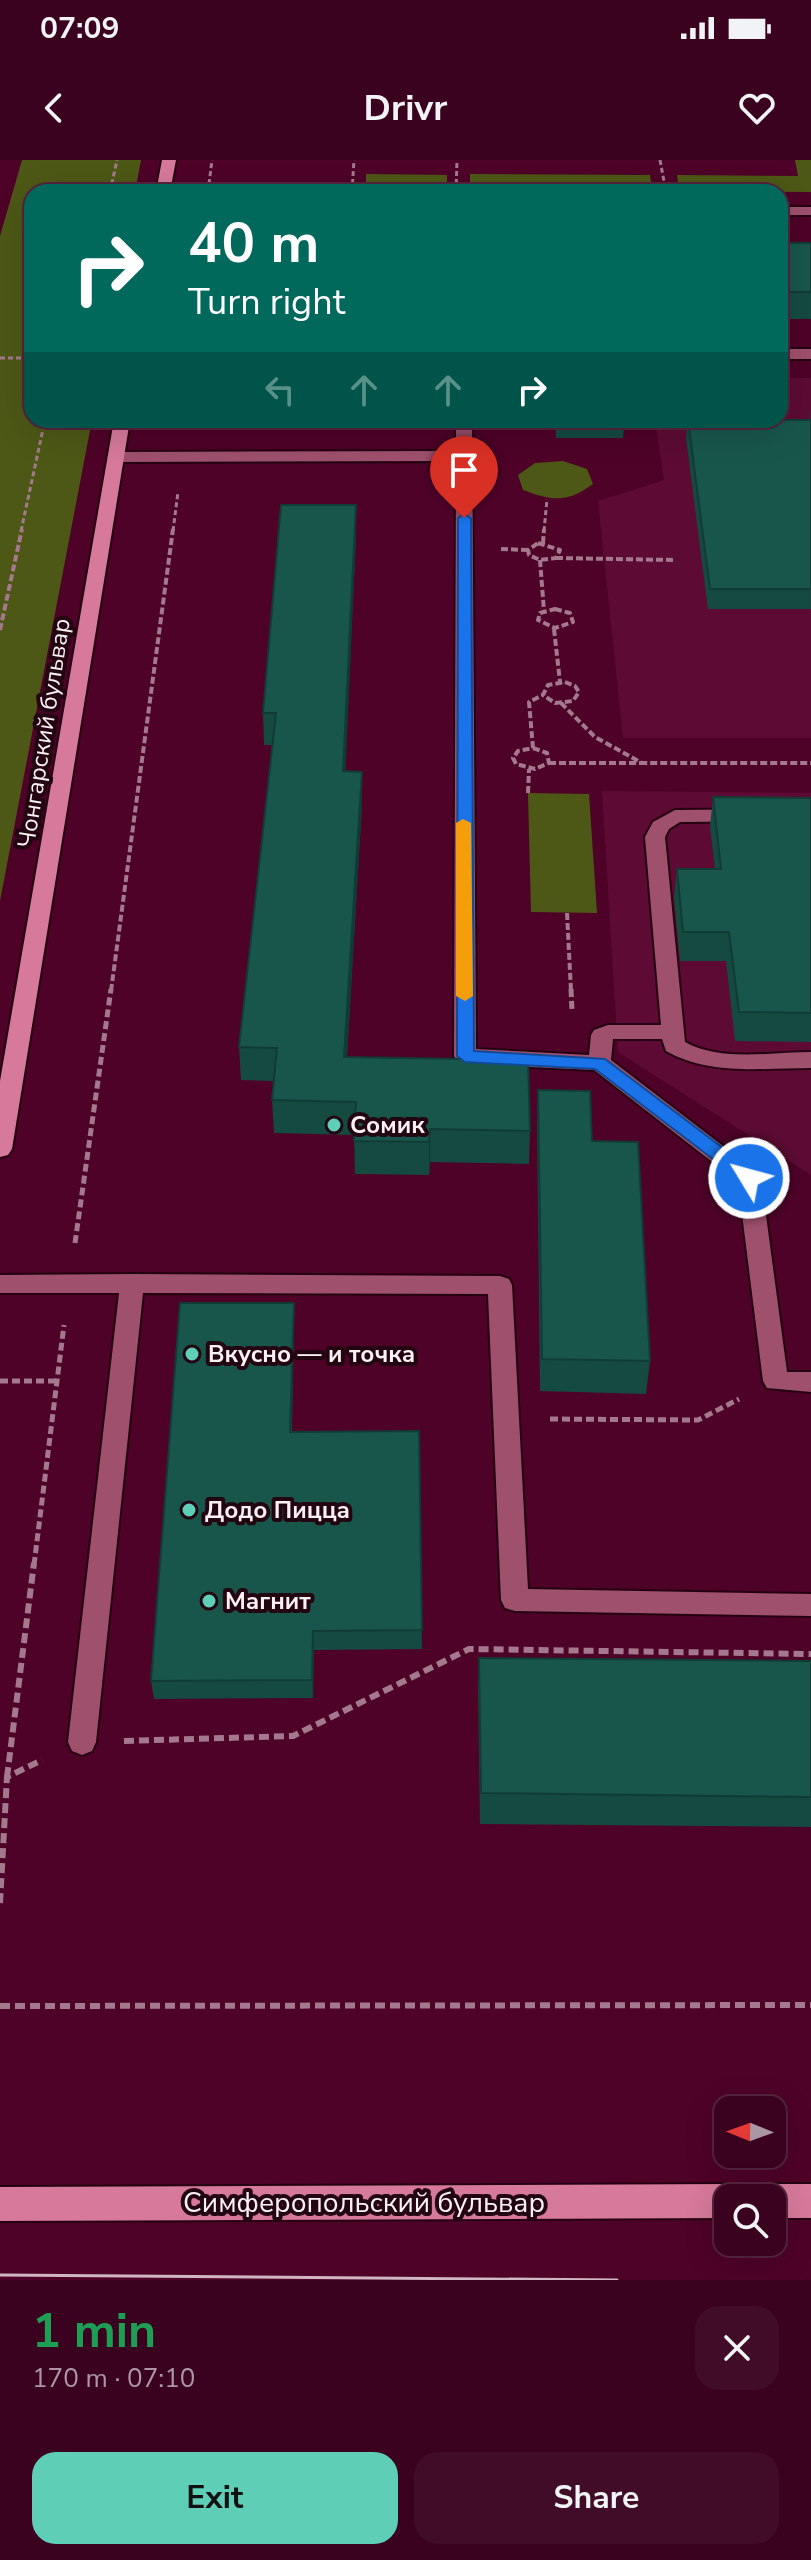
<!DOCTYPE html>
<html lang="en">
<head>
<meta charset="utf-8">
<style>
  body { margin:0; font-family:"Nunito Sans",sans-serif; background:#410c27; color:#f1f3f6; height:100vh; display:flex; flex-direction:column; font-size:30px; white-space:nowrap }
  * { box-sizing:border-box; margin:0 }
  p { font-size:26px; color:#ab97a4 }
  .icon { flex:none; width:44px; height:44px; fill:none; stroke:currentColor; stroke-width:2; stroke-linecap:round; stroke-linejoin:round }
  .map { position:relative; height:2120px; overflow:hidden }
  .drawer { display:flex; flex-direction:column; background:#3a021e; flex:1 }
  .drawer>* { flex:none }
  .top-card { position:absolute; left:24px; top:24px; width:764px; height:244px; border-radius:24px; box-shadow:0 8px 32px #0002,0 0 0 2px #54243c; background:#00695c; color:#fff; overflow:hidden }
  .needle { width:52px; rotate:271deg }
  .tools { position:absolute; left:714px; top:1936px; display:grid; gap:16px }
  .tools a { display:grid; place-items:center; width:72px; height:72px; border-radius:16px; background:#3a021e; box-shadow:0 8px 32px #0002,0 0 0 2px #54243c; font-size:40px }
  .pin { position:absolute; display:grid; place-items:center; width:68px; height:68px; color:#fff; margin:-82px -34px; border-radius:50% 50% 50% 0; rotate:-45deg; box-shadow:0 0 8px #0007 }
  .pin .icon { rotate:45deg }
  .me { position:absolute; width:88px; margin:-44px; rotate:307deg; stroke-linejoin:round; filter:drop-shadow(0 0 6px #0008) }
  .turn { display:flex; align-items:center; gap:28px; height:168px; padding:0 32px; font-size:36px }
  .turn .icon { width:104px; height:104px; stroke-width:2.5 }
  .turn b { display:block; font-size:56px; line-height:68px }
  .lanes { display:flex; align-items:center; height:76px; padding:0 32px; background:#0003; justify-content:center; gap:40px; direction:ltr }
  .lanes .off { opacity:.35 }
  .round { display:grid; place-items:center; flex:none; width:84px; height:84px; border-radius:24px; background:#410c27 }
  .headline { display:flex; align-items:center; justify-content:space-between; height:136px; padding:0 32px }
  h1 { font-size:48px; font-weight:700; line-height:60px; color:#1e9e55 }
  .cta { display:flex; gap:16px; margin-top:auto; padding:16px 32px }
  .cta a { flex:1; height:92px; border-radius:24px; background:#5eceb7; color:#111; font-size:32px; font-weight:700; line-height:92px; text-align:center }
  .cta a+a { background:#410c27; color:#f1f3f6 }
  .status { display:flex; justify-content:space-between; align-items:center; height:56px; padding:0 40px; background:#3a021e; direction:ltr }
  .status svg { height:22px; fill:currentColor }
  header { display:flex; justify-content:space-between; align-items:center; height:104px; padding:0 32px; background:#3a021e; font-size:36px; font-weight:700 }
  .map>svg:first-child { display:block }
  .built { fill:#5d0b34 }
  .green { fill:#4d5816 }
  .lines { fill:none; stroke-linecap:round; stroke-linejoin:round }
  .minor-casing { stroke:#250211; stroke-width:4 }
  .major-casing { stroke:#250211; stroke-width:4 }
  .path-far3 { stroke:#a4798d; stroke-width:3; stroke-dasharray:5 3; stroke-linecap:butt }
  .path-far2 { stroke:#a4798d; stroke-width:4; stroke-dasharray:7 3; stroke-linecap:butt }
  .path-far1 { stroke:#a4798d; stroke-width:5; stroke-dasharray:8 4; stroke-linecap:butt }
  .path { stroke:#a4798d; stroke-width:6; stroke-dasharray:10 5; stroke-linecap:butt }
  .minor { fill:#9e506d; fill-rule:evenodd }
  .major { fill:#d6799a; fill-rule:evenodd }
  .tram { stroke:#d1b7c3; stroke-width:3 }
  .wall { fill:#154a40 }
  .shaded-wall { fill:#113c34 }
  .building { fill:#18564b; stroke:#113c34; stroke-width:2 }
  .route { fill:#1a73e8; stroke:#114b97; stroke-width:2 }
  .slow { fill:#f59e0b }
  .poi-dot { fill:#5eceb7; stroke:#220511; stroke-width:3 }
  .labels { text-anchor:middle; dominant-baseline:central; stroke-width:8; stroke-linejoin:round; paint-order:stroke }
  .street-label { font-size:24px; fill:#fbf1f4; stroke:#220511 }
  .poi-label { font-size:24px; font-weight:bold; fill:#fbf1f4; stroke:#220511; text-anchor:start }
  .near-street-label { font-size:28px; fill:#fbf1f4; stroke:#220511 }
</style>
</head>
<body>
<div class="status"><b>07:09</b><svg viewBox="0 0 49 12"><path d="M0 12V9h3v3zM5 12V6h3v6zM10 12V3h3v9zM15 12V0h3v12zM26 1h20v11H26zM47 4h2v5h-2z"/></svg></div>
<header><svg class="icon" aria-label="back" viewBox="0 0 24 24"><path d="M15 5l-7 7 7 7"/></svg>Drivr<svg class="icon" aria-label="heart" viewBox="0 0 24 24"><path d="M12 20l-8-8c-3-5 5-10 8-4 3-6 11-1 8 4z"/></svg></header>
<div class="map">
<svg width="811" height="2120" viewBox="0 0 811 2120">
  <rect width="100%" height="100%" fill="#4e0228"/>
  <g class="built">
    <path d="M780,218H811V578H623L598,341L664,320L655,260H780Z"/>
    <path d="M602,631L811,633V1015L618,892Z"/>
  </g>
  <g class="green">
    <path d="M22,0H141L135,32H32V260H92L0,741V76Z"/>
    <path d="M795,0H811V32L679,31L677,15L798,16Z"/>
    <path d="M366,14L447,15V29H366Z"/>
    <path d="M470,14L650,15L652,29L470,28Z"/>
    <path d="M563,301L587,309L593,324C567,343 552,341 523,330L518,315L535,303Z"/>
    <path d="M528,633L589,634L597,753L531,752Z"/>
  </g>
  <g class="lines">
    <defs>
      <g id="minor">
        <rect x="780" y="47" width="31" height="8"/>
        <rect x="780" y="189" width="31" height="10"/>
        <path d="M456,260H472L476,889L589,895L591,875L594,870L608,865H661L645,677L653,662L675,650L811,649V661L680,662L669,669L665,677L685,882C721,902 771,892 811,892V908C763,908 710,916 666,891L662,879H613L611,900L757,1012L761,1018L787,1212H811V1232L767,1228L763,1221L738,1022L594,910L465,904L457,901L454,896L456,301L115,302L107,297L115,292L456,291Z"/>
        <path d="M132,1114L500,1116L509,1119L512,1125L528,1429L811,1434V1456L515,1451L505,1448L501,1440L488,1134L143,1133L96,1582L92,1591L82,1595L72,1591L68,1582L119,1133H0V1115Z"/>
      </g>
      <g id="major">
        <path d="M162,0H176L170,32H156Z"/>
        <path d="M114,260H130L12,989L8,995L0,997V921Z"/>
        <path d="M728,2024L740,2029L743,2038H728V2058L0,2061V2027Z"/>
        <path d="M772,2024H811V2058H772V2038H757L760,2029Z"/>
      </g>
    </defs>
    <use href="#minor" class="minor-casing"/>
    <use href="#major" class="major-casing"/>
    <g class="path-far3">
      <path d="M660,0L666,32"/>
      <path d="M110,32L117,0"/>
      <path d="M208,32L212,0"/>
      <path d="M352,32L354,0"/>
      <path d="M456,32L457,0"/>
      <path d="M0,198H32"/>
      <path d="M21,371L45,260"/>
      <path d="M173,371L178,332"/>
      <path d="M544,371L547,339"/>
    </g>
    <g class="path-far2">
      <path d="M538,383L560,390L556,398L540,400L529,395L528,390Z"/>
      <path d="M543,383L544,369"/>
      <path d="M501,389L528,390"/>
      <path d="M556,398L674,400"/>
      <path d="M540,400L544,451"/>
      <path d="M555,449L570,453L573,462L555,468L538,460L540,453Z"/>
      <path d="M554,469L560,522"/>
      <path d="M0,470L22,369"/>
      <path d="M565,522L575,526L579,532L573,541L555,543L543,535L548,525Z"/>
      <path d="M561,543L595,577L642,603H811"/>
      <path d="M533,588L547,593L549,603L535,609L516,604L513,598L518,591Z"/>
      <path d="M533,588L529,542L543,535"/>
      <path d="M549,603H641"/>
      <path d="M528,633L529,609"/>
      <path d="M567,753L571,831"/>
      <path d="M111,831L173,369"/>
    </g>
    <g class="path-far1">
      <path d="M571,829L572,851"/>
      <path d="M75,1083L111,829"/>
      <path d="M0,1221H58"/>
      <path d="M550,1259L698,1260L739,1239"/>
      <path d="M34,1405L64,1165"/>
    </g>
    <g class="path">
      <path d="M124,1581L293,1576L469,1489L811,1494"/>
      <path d="M7,1617L34,1403"/>
      <path d="M0,1743L7,1617L42,1600"/>
      <path d="M0,1846L811,1845"/>
    </g>
    <use href="#minor" class="minor"/>
    <use href="#major" class="major"/>
    <path class="tram" d="M0,2115L617,2120"/>
  </g>
  <g class="wall">
    <rect x="780" y="83" width="31" height="76"/>
    <path d="M810,249L811,449H708L686,278L688,260H809Z"/>
    <path d="M555,260H625L623,278H556Z"/>
    <path d="M356,345V376L345,611L362,612V644L347,897L530,971L529,1004L430,1002L429,1015L355,1014L354,975L274,973L272,940L274,921L241,920L239,887L273,585H264L263,553Z"/>
    <path d="M713,637L811,638V882L735,881L726,801H680L674,737L677,709H715L710,666Z"/>
    <path d="M538,930L592,981L650,1201L646,1234L540,1231L537,963Z"/>
    <path d="M294,1143V1162L292,1272L419,1271L422,1489L314,1490L313,1538L154,1539L151,1521Z"/>
    <path d="M479,1498L811,1501V1667L480,1664L478,1529Z"/>
  </g>
  <g class="shaded-wall">
    <path d="M356,345V376L344,644L343,611Z"/>
    <path d="M362,612V644L345,930L344,897Z"/>
    <path d="M430,969V1002L429,1015V982Z"/>
    <path d="M294,1143V1162L291,1291L290,1272Z"/>
    <path d="M313,1471L314,1490L313,1538L312,1520Z"/>
  </g>
  <g class="building">
    <rect x="780" y="83" width="31" height="49"/>
    <path d="M688,260H811V429H710Z"/>
    <path d="M281,345H356L343,611L362,612L344,897L528,900L530,971L430,969L429,982L354,981L356,942L272,940L277,888L239,887L276,553H263Z"/>
    <path d="M713,637L811,638V853L739,852L729,772H683L677,709H721Z"/>
    <path d="M538,930L590,931L592,981L638,982L650,1201L542,1199Z"/>
    <path d="M180,1143H294L290,1272L419,1271L422,1470L313,1471L312,1520L151,1521Z"/>
    <path d="M479,1498L811,1501V1637L481,1633Z"/>
  </g>
  <path class="route" d="M464,354L471,358L474,891L605,899L756,1013L758,1018L756,1022H743L595,909L465,902L457,896L458,358Z"/>
  <path class="slow" d="M463,659L471,663L473,836L465,841L456,836V663Z"/>
  <g class="poi-dot">
    <circle cx="334" cy="965" r="8"/>
    <circle cx="192" cy="1194" r="8"/>
    <circle cx="189" cy="1350" r="8"/>
    <circle cx="209" cy="1441" r="8"/>
  </g>
  <g class="labels">
    <g class="street-label">
      <text transform="translate(44 573) rotate(-81)">Чонгарский бульвар</text>
    </g>
    <g class="poi-label">
      <text x="350" y="965">Сомик</text>
      <text x="208" y="1194">Вкусно — и точка</text>
      <text x="205" y="1350">Додо Пицца</text>
      <text x="225" y="1441">Магнит</text>
    </g>
    <g class="near-street-label">
      <text x="364" y="2043">Симферопольский бульвар</text>
    </g>
  </g>
</svg>
<div class="tools">
<a><svg class="needle" viewBox="-14 -14 28 28"><path d="M0-13l5 13h-10z" fill="#e53935"/><path d="M0 13l5-13h-10z" fill="#ab97a4"/></svg></a>
<a><svg class="icon" aria-label="search" viewBox="0 0 24 24"><circle cx="10" cy="10" r="6"/><path d="M15 15l6 6"/></svg></a>
</div>
<div class="pin" style="left:464px;top:358px;background:#d93025"><svg class="icon" aria-label="arrive" viewBox="0 0 24 24"><path d="M6 21V4h12l-3 4 3 4H6"/></svg></div>
<svg class="me" style="left:749px;top:1018px" viewBox="-20 -20 40 40"><circle r="17" fill="#1a73e8" stroke="#fff" stroke-width="3"/><path d="M0-11L8 9 0 5-8 9z" fill="#fff"/></svg>
<div class="top-card">
<div class="turn"><svg class="icon" aria-label="right" viewBox="0 0 24 24"><path d="M7 20v-9h11M14 6l5 5-5 5"/></svg><div><b>40 m</b>Turn right</div></div>
<div class="lanes"><svg class="icon off" aria-label="left" viewBox="0 0 24 24"><path d="M17 20v-9H6M10 6l-5 5 5 5"/></svg><svg class="icon off" aria-label="ahead" viewBox="0 0 24 24"><path d="M12 20V5M6 11l6-6 6 6"/></svg><svg class="icon off" aria-label="ahead" viewBox="0 0 24 24"><path d="M12 20V5M6 11l6-6 6 6"/></svg><svg class="icon" aria-label="right" viewBox="0 0 24 24"><path d="M7 20v-9h11M14 6l5 5-5 5"/></svg></div>
</div>
</div>
<section class="drawer">
<div class="headline"><div><h1>1 min</h1><p>170 m · 07:10</p></div><a class="round"><svg class="icon" aria-label="close" viewBox="0 0 24 24"><path d="M6 6l12 12M18 6L6 18"/></svg></a></div>
<div class="cta"><a>Exit</a><a>Share</a></div>
</section>
</body>
</html>
